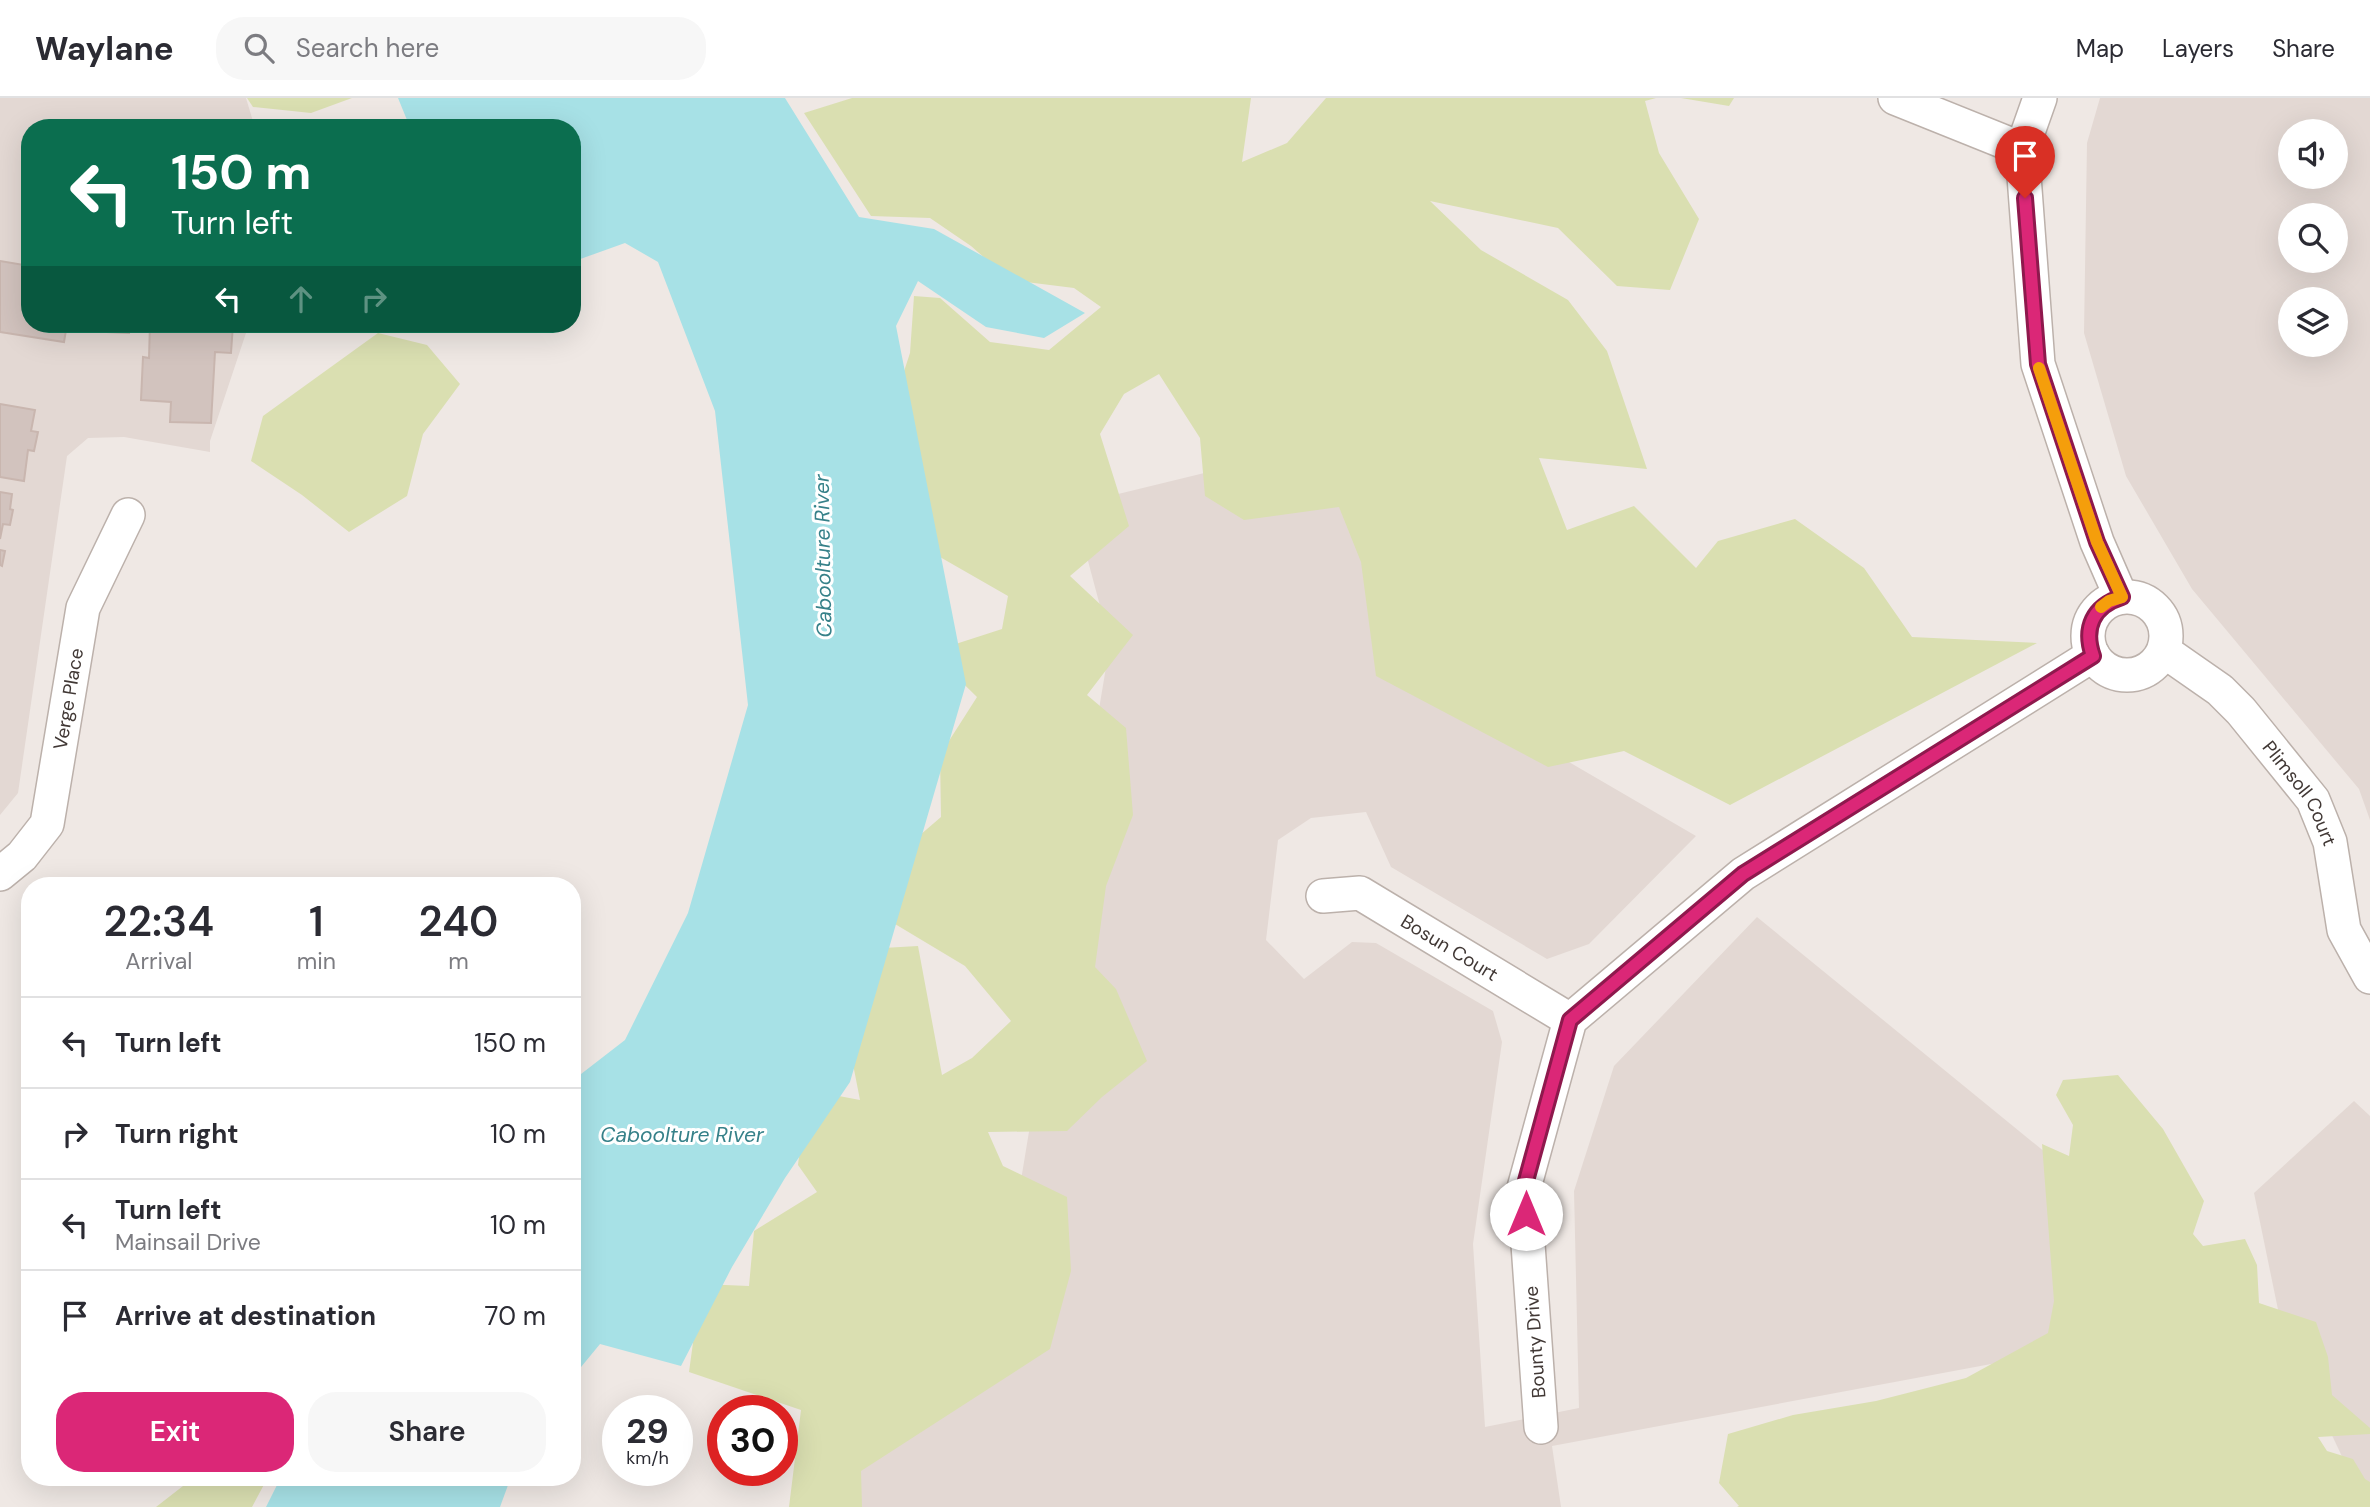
<!DOCTYPE html>
<html lang="en">
<head>
<meta charset="utf-8">
<style>
  body { margin:0; font-family:"DM Sans",sans-serif; background:#f7f7f7; color:#2b2b33; height:100vh; display:flex; flex-direction:column; font-size:26px; white-space:nowrap }
  * { box-sizing:border-box; margin:0 }
  p { font-size:23px; color:#7c7c81 }
  .icon { flex:none; width:38px; height:38px; fill:none; stroke:currentColor; stroke-width:2; stroke-linecap:round; stroke-linejoin:round }
  .map { position:relative; flex:1; overflow:hidden }
  .details { position:absolute; left:21px; top:779px; width:560px; height:609px; display:flex; flex-direction:column; background:#fff; border-radius:28px; box-shadow:0 7px 28px #0002 }
  .details>* { flex:none }
  .top-card { position:absolute; left:21px; top:21px; width:560px; height:214px; border-radius:28px; box-shadow:0 7px 28px #0002; background:#0b6e4f; color:#fff; overflow:hidden }
  .controls { position:absolute; left:2278px; top:21px; display:grid; gap:14px }
  .controls a { display:grid; place-items:center; width:70px; height:70px; border-radius:50%; background:#fff; box-shadow:0 7px 28px #0002; font-size:35px }
  .speed { position:absolute; left:602px; top:1297px; display:flex; gap:14px; font-size:35px; font-weight:700; text-align:center }
  .speed>* { display:grid; place-content:center; width:91px; height:91px; border-radius:50%; background:#fff; box-shadow:0 7px 28px #0002; line-height:1 }
  .speed small { font-size:18px; font-weight:400 }
  .speed .limit { border:10px solid #d22; background:#fff; color:#111 }
  .pin { position:absolute; display:grid; place-items:center; width:60px; height:60px; color:#fff; margin:-72px -30px; border-radius:50% 50% 50% 0; rotate:-45deg; box-shadow:0 0 7px #0007 }
  .pin .icon { rotate:45deg }
  .me { position:absolute; width:77px; margin:-38px; rotate:0deg; stroke-linejoin:round; filter:drop-shadow(0 0 5px #0008) }
  .turn { display:flex; align-items:center; gap:24px; height:147px; padding:0 35px; font-size:32px }
  .turn .icon { width:91px; height:91px; stroke-width:2.5 }
  .turn b { display:block; font-size:49px; line-height:60px }
  .lanes { display:flex; align-items:center; height:66px; padding:0 35px; background:#0003; justify-content:center; gap:35px; direction:ltr }
  .lanes .off { opacity:.35 }
  .eta { display:flex; justify-content:space-evenly; align-items:center; height:119px; text-align:center }
  .eta b { font-size:42px; font-weight:600; line-height:49px }
  .cta { display:flex; gap:14px; margin-top:auto; padding:14px 35px }
  .cta a { flex:1; height:80px; border-radius:28px; background:#db2777; color:#fff; font-size:28px; font-weight:600; line-height:80px; text-align:center }
  .cta a+a { background:#f7f7f7; color:#2b2b33 }
  ul { padding:0; list-style:none }
  li { display:flex; align-items:center; gap:21px; height:91px; padding:0 35px; border-top:2px solid #e1e1e2 }
  li div { flex:1 }
  li b { display:block; font-size:26px }
  li em { font-style:normal }
  header { display:flex; align-items:center; gap:42px; box-sizing:border-box; height:98px; padding:0 35px; background:#fff; border-bottom:2px solid #e1e1e2 }
  header strong { font-size:33px }
  nav { display:flex; gap:38px; margin-inline-start:auto; font-size:24px }
  .search { width:490px; height:63px; background:#f7f7f7; display:flex; align-items:center; gap:18px; box-sizing:border-box; padding:0 24px; border-radius:28px; color:#7c7c81; font-size:26px }
  .map>svg:first-child { display:block }
  .residential { fill:#e3d8d3; fill-rule:evenodd }
  .green { fill:#dadfb1 }
  .water { fill:#a7e1e6 }
  .building { fill:#d2c3be; stroke:#c9b6af; stroke-width:2 }
  .lines { fill:none; stroke-linecap:round; stroke-linejoin:round }
  .minor-casing { stroke:#bcb1ab; stroke-width:36 }
  .minor { stroke:#fff; stroke-width:33 }
  .route-casing { stroke:#8e194d; stroke-width:18 }
  .route { stroke:#db2777; stroke-width:12 }
  .slow { stroke:#f59e0b; stroke-width:12 }
  .labels { text-anchor:middle; dominant-baseline:central; stroke-width:6; stroke-linejoin:round; paint-order:stroke }
  .street-label { font-size:19px; fill:#413835; stroke:#fff }
  .water-label { font-size:21px; font-style:italic; fill:#368189; stroke:#fff }
</style>
</head>
<body>
<header>
<strong>Waylane</strong>
<div class="search"><svg class="icon" aria-label="search" viewBox="0 0 24 24"><circle cx="10" cy="10" r="6"/><path d="M15 15l6 6"/></svg>Search here</div>
<nav><a>Map</a><a>Layers</a><a>Share</a></nav>
</header>
<div class="map">
<svg width="2370" height="1409" viewBox="0 0 2370 1409">
  <rect width="100%" height="100%" fill="#efe8e4"/>
  <g class="residential">
    <path d="M0,0H246L255,30H30V226H249L210,343V354L124,339L88,340L67,358L18,695L0,717Z"/>
    <path d="M2100,0H2370V722L2359,691L2192,491L2126,378L2084,235L2087,45ZM2291,33H2336V79H2291ZM2291,117H2336V163H2291ZM2291,201H2336V247H2291Z"/>
    <path d="M1360,337L1399,565L1696,738L1589,846L1547,861L1391,769L1366,714L1311,720L1278,742L1266,842L1304,881L1352,844L1376,845L1493,913L1502,944L1473,1146L1485,1329L1579,1310L1574,1093L1614,968L1757,819L2062,1068L2071,1251L1552,1348L1561,1409H832L829,1310L992,1257L1110,545L1073,407Z"/>
    <path d="M2354,1003L2370,1018V1409L2362,1401L2282,1231L2254,1095Z"/>
  </g>
  <g class="green">
    <path d="M247,0H352L311,15L253,9Z"/>
    <path d="M852,0H1251L1242,64L1287,45L1326,0H1656L1645,3L1659,55L1699,121L1670,192L1617,188L1558,130L1430,103L1481,152L1568,202L1607,253L1647,371L1539,360L1567,432L1634,408L1696,470L1718,443L1795,421L1864,470L1912,539L2037,545L1730,707L1624,653L1548,669L1376,578L1361,464L1339,409L1244,422L1205,398L1200,340L1159,276L1124,296L1100,336L1129,428L1070,478L1133,537L1087,597L1126,630L1133,717L1106,788L1095,869L1116,891L1147,963L1102,999L1067,1033L988,1034L1003,1068L1067,1099L1071,1173L1050,1251L861,1373L862,1409H789L801,1312L689,1274L701,1186L749,1188L754,1133L817,1094L798,1067L807,992L860,1002L851,956L883,850L918,848L942,977L972,960L1011,923L965,868L890,823L898,756L941,719L940,657L977,599L931,554L1002,531L1008,498L919,447L888,322L910,255L914,198L940,200L990,244L1049,252L1101,209L1074,190L1010,182L971,148L930,120L871,118L804,15Z"/>
    <path d="M1681,0H1734L1729,8Z"/>
    <path d="M378,235L427,247L460,286L423,336L407,398L349,434L302,397L251,363L263,318Z"/>
    <path d="M2118,977L2163,1031L2204,1103L2193,1136L2203,1148L2245,1141L2257,1167L2259,1205L2316,1224L2328,1259L2332,1297L2370,1330V1336L2318,1339L2327,1353L2353,1361L2365,1381L2370,1384V1409H1737L1739,1408L1719,1385L1728,1336L1793,1317L1876,1303L1966,1280L2048,1235L2054,1203L2042,1046L2069,1058L2073,1027L2056,997L2063,982Z"/>
    <path d="M186,1379H268L252,1409H156L183,1388Z"/>
  </g>
  <g class="water">
    <path d="M398,0H785L859,119L934,131L1085,215L1044,240L986,229L918,183L896,228L966,586L850,984L785,1080L732,1169L681,1268L600,1246L572,1280V983L625,942L688,815L748,607L715,313L658,164L625,145L572,164V30H415L407,22Z"/>
    <path d="M281,1379H511L500,1409H266Z"/>
  </g>
  <g class="building">
    <path d="M0,163L30,168V226H67L64,244L0,234Z"/>
    <path d="M104,226H129V235L107,234Z"/>
    <path d="M150,226H233L231,255L215,254L211,325L170,324L171,304L141,302L143,259L149,260Z"/>
    <path d="M0,306L35,312L31,333L38,334L34,353L28,352L24,383L0,379Z"/>
    <path d="M0,394L12,396L10,411L13,412L10,427L3,426L0,441Z"/>
    <path d="M0,452L5,453L2,468L0,467Z"/>
  </g>
  <g class="lines">
    <defs>
      <g id="minor">
        <path d="M1895,0L2022,51"/>
        <path d="M2040,0L2022,51L2038,266L2097,444L2121,499"/>
        <circle cx="2127" cy="538" r="39"/>
        <path id="s1" d="M2164,553L2220,592L2241,613L2313,702L2330,744L2344,832L2370,879"/>
        <path id="s2" d="M0,776L22,758L47,726L83,510L128,417"/>
        <path id="s3" d="M1323,798L1360,795L1570,922"/>
        <path d="M1541,1329L1524,1090L1570,922L1743,776L2093,557"/>
      </g>
    </defs>
    <use href="#minor" class="minor-casing"/>
    <use href="#minor" class="minor"/>
  </g>
  <g class="lines">
    <defs>
      <path id="route" d="M1526,1116L1524,1090L1570,922L1743,776L2093,558C2083,530 2093,508 2122,499L2097,444L2038,266L2025,100"/>
    </defs>
    <use href="#route" class="route-casing"/>
    <use href="#route" class="route"/>
    <path class="slow" d="M2039,270L2097,444L2122,499L2109,503L2101,509"/>
  </g>
  <g class="labels">
    <g class="street-label">
      <text stroke="none"><textPath href="#s2" startOffset="196">Verge Place</textPath></text>
      <text stroke="none"><textPath href="#s1" startOffset="200">Plimsoll Court</textPath></text>
      <text stroke="none"><textPath href="#s3" startOffset="142">Bosun Court</textPath></text>
      <text transform="translate(1535 1244) rotate(-94)">Bounty Drive</text>
    </g>
    <g class="water-label">
      <text transform="translate(823 458) rotate(-91)">Caboolture River</text>
      <text x="682" y="1037">Caboolture River</text>
    </g>
  </g>
</svg>
<div class="controls">
<a><svg class="icon" aria-label="sound" viewBox="0 0 24 24"><path d="M4 9h4l5-4v14l-5-4H4zM17 9q2 3 0 6"/></svg></a>
<a><svg class="icon" aria-label="search" viewBox="0 0 24 24"><circle cx="10" cy="10" r="6"/><path d="M15 15l6 6"/></svg></a>
<a><svg class="icon" aria-label="layers" viewBox="0 0 24 24"><path d="M12 4l9 5-9 5-9-5zM3 14l9 5 9-5"/></svg></a>
</div>
<div class="speed"><div>29<small>km/h</small></div><div class="limit">30</div></div>
<div class="pin" style="left:2025px;top:100px;background:#d93025"><svg class="icon" aria-label="arrive" viewBox="0 0 24 24"><path d="M6 21V4h12l-3 4 3 4H6"/></svg></div>
<svg class="me" style="left:1526px;top:1116px" viewBox="-20 -20 40 40"><circle r="19" fill="#fff"/><path d="M0-13L10 11 0 6-10 11z" fill="#db2777"/></svg>
<div class="top-card">
<div class="turn"><svg class="icon" aria-label="left" viewBox="0 0 24 24"><path d="M17 20v-9H6M10 6l-5 5 5 5"/></svg><div><b>150 m</b>Turn left</div></div>
<div class="lanes"><svg class="icon" aria-label="left" viewBox="0 0 24 24"><path d="M17 20v-9H6M10 6l-5 5 5 5"/></svg><svg class="icon off" aria-label="ahead" viewBox="0 0 24 24"><path d="M12 20V5M6 11l6-6 6 6"/></svg><svg class="icon off" aria-label="right" viewBox="0 0 24 24"><path d="M7 20v-9h11M14 6l5 5-5 5"/></svg></div>
</div>
<section class="details">
<div class="eta">
<div><b>22:34</b><p>Arrival</p></div>
<div><b>1</b><p>min</p></div>
<div><b>240</b><p>m</p></div>
</div>
<ul>
<li><svg class="icon" aria-label="left" viewBox="0 0 24 24"><path d="M17 20v-9H6M10 6l-5 5 5 5"/></svg><div><b>Turn left</b></div><em>150 m</em></li>
<li><svg class="icon" aria-label="right" viewBox="0 0 24 24"><path d="M7 20v-9h11M14 6l5 5-5 5"/></svg><div><b>Turn right</b></div><em>10 m</em></li>
<li><svg class="icon" aria-label="left" viewBox="0 0 24 24"><path d="M17 20v-9H6M10 6l-5 5 5 5"/></svg><div><b>Turn left</b><p>Mainsail Drive</p></div><em>10 m</em></li>
<li><svg class="icon" aria-label="arrive" viewBox="0 0 24 24"><path d="M6 21V4h12l-3 4 3 4H6"/></svg><div><b>Arrive at destination</b></div><em>70 m</em></li>
</ul>
<div class="cta"><a>Exit</a><a>Share</a></div>
</section>
</div>
</body>
</html>
